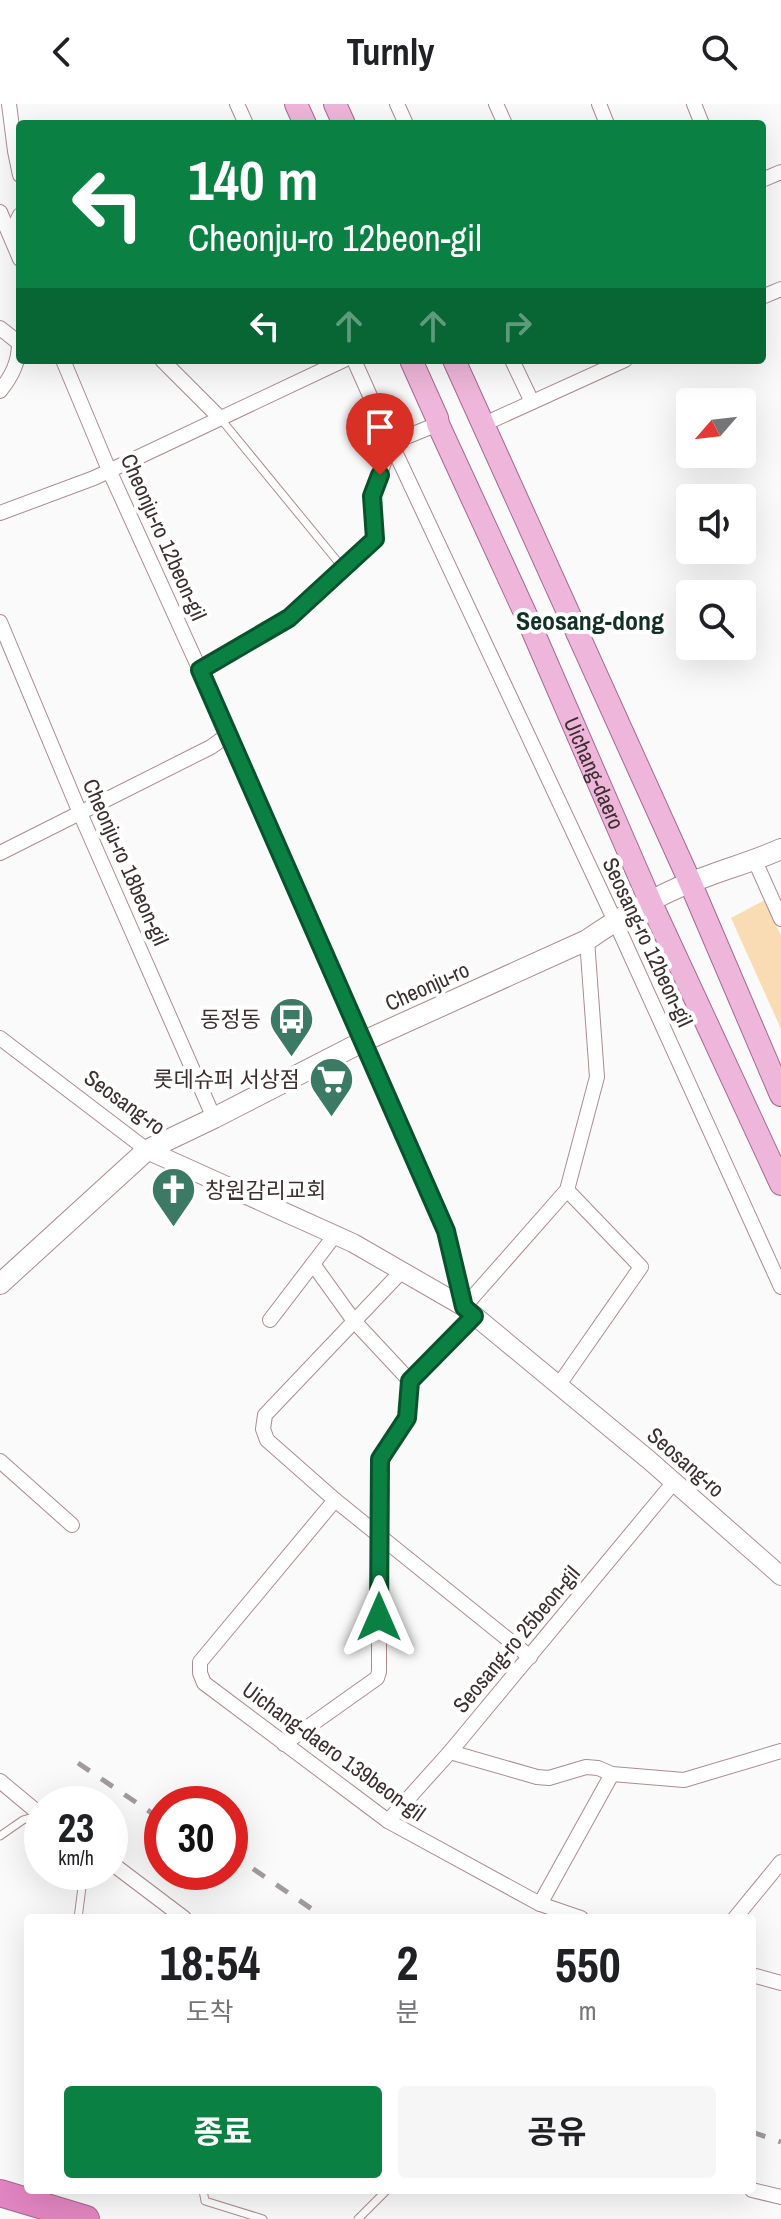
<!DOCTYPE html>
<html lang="ko">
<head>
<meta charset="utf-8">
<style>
  body { margin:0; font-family:"Archivo Narrow","Noto Sans KR",sans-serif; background:#f6f6f6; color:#202124; height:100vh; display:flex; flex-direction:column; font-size:30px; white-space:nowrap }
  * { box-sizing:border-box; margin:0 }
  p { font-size:26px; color:#757577 }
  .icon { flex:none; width:44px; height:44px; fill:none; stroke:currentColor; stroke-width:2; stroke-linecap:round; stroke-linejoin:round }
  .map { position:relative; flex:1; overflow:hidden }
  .drawer { position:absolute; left:24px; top:1810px; width:732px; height:280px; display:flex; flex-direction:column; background:#fff; border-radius:8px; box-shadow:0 8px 32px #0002 }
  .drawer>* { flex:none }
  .guide { position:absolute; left:16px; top:16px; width:750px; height:244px; border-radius:8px; box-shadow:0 8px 32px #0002; background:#0b8043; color:#fff; overflow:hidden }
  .needle { width:52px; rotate:242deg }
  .buttons { position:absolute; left:676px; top:284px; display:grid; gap:16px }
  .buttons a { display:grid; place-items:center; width:80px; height:80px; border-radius:8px; background:#fff; box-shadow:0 8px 32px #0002; font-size:40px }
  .speed { position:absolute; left:24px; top:1682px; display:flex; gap:16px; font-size:40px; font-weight:700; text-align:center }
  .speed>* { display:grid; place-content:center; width:104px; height:104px; border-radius:50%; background:#fff; box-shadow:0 8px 32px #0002; line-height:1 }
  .speed small { font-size:20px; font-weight:400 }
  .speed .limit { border:12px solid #d22; background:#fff; color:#111 }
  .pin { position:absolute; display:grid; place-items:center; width:68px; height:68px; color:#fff; margin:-82px -34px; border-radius:50% 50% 50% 0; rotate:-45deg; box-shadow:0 0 8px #0007 }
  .pin .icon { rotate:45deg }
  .me { position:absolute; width:88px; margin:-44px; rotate:0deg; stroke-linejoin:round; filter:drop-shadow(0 0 6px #0008) }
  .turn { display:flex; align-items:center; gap:28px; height:168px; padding:0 40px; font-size:36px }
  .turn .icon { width:104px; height:104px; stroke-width:2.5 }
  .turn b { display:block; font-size:56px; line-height:68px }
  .lanes { display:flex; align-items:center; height:76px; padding:0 40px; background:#0003; justify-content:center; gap:40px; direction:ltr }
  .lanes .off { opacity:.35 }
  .eta { display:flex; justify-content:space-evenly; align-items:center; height:136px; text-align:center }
  .eta b { font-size:48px; font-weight:700; line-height:56px }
  .button { display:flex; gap:16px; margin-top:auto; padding:16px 40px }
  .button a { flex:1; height:92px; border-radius:8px; background:#0b8043; color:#fff; font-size:32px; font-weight:700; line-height:92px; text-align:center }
  .button a+a { background:#f6f6f6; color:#202124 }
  header { display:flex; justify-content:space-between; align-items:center; height:104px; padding:0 40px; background:#fff; font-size:36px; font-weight:700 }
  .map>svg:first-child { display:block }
  .green { fill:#f9dcb3 }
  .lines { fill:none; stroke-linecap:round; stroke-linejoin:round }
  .service-casing { stroke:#ac8c8e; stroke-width:9 }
  .minor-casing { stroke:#ac8c8e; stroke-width:16 }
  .tertiary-casing { stroke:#ac8c8e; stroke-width:20 }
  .secondary-casing { stroke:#ac8c8e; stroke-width:22 }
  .primary-casing { stroke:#a8678f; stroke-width:24 }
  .motorway-casing { stroke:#a8678f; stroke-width:28 }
  .service { stroke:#fff; stroke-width:7 }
  .minor { stroke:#fff; stroke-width:14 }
  .tertiary { stroke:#fff; stroke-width:18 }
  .secondary { stroke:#fff; stroke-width:20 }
  .primary { stroke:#eeb6da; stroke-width:22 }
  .motorway { stroke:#e285c2; stroke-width:26 }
  .rail { stroke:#a29b9c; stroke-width:5; stroke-dasharray:14 14; stroke-linecap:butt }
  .route-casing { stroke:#07532c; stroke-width:20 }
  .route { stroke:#0b8043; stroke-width:14 }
  .labels { text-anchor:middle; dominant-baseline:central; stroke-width:8; stroke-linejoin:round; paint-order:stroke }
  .street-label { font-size:22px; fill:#3d2f30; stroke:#fff }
  .poi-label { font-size:22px; fill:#3d2f30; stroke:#fff; text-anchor:end }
  .quarter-label { font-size:26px; font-weight:bold; fill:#123026; stroke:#fff }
</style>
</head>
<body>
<header><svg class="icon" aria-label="back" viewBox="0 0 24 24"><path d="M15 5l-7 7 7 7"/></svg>Turnly<svg class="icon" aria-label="search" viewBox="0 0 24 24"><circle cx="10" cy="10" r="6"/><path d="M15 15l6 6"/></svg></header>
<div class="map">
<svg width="781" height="2115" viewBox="0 0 781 2115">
  <rect width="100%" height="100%" fill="#fafafa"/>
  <path class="green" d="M765,796L781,832V925L731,814Z"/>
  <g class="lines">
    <defs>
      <g id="service">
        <path d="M220,314L343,464"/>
        <path d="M0,1732L23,1716L39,1711"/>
        <path d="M78,1814L84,1768"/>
        <path d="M203,2086L205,2097L263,2115"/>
        <path d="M358,2115L387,2086"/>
      </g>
      <g id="minor">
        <path d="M9,0L15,47L20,71"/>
        <path d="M237,0L246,20"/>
        <path d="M397,0L406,20"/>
        <path d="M496,0L505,20"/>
        <path d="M599,0L607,20"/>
        <path d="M694,0L702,20"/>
        <path d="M762,76L781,68"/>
        <path d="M0,108L20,155"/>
        <path d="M16,132L10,131L20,111"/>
        <path d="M762,193L781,185"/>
        <path d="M0,224L19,239C19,258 12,272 0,287"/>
        <path d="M63,256L109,366L229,630L446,1127L464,1203"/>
        <path d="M162,256L220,314"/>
        <path d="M354,256L391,339L615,817L781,1183"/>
        <path d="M512,256L532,298"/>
        <path d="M482,321L625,256"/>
        <path d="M0,409L94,374L344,256"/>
        <path d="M0,518L80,709L214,1014"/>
        <path d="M200,566L289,514L375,435L372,392L391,339L438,320"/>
        <path d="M0,749L211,643L229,630"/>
        <path d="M755,757L781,815"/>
        <path d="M0,934L147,1046"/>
        <path d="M313,1160L354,1217L410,1277"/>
        <path d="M402,1167L265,1311L263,1325L267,1336L335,1396L530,1553"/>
        <path d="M464,1203L567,1086L597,973L587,836"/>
        <path d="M270,1216L335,1131"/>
        <path d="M558,1282L641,1163L567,1086"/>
        <path d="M0,1357L72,1421"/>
        <path d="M335,1396L200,1558V1569L204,1579L388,1717L540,1800L581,1814"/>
        <path d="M284,1640L377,1574L379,1568V1365L380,1355L407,1314L410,1277L474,1212"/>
        <path d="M450,1648L537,1673L549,1674L586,1663L598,1664L612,1670L684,1676L781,1647"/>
        <path d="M0,1677L42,1712"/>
        <path d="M388,1717L450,1648L674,1378"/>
        <path d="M110,1758L184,1814"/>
        <path d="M540,1800L612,1670"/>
        <path d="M735,1814L781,1758"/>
        <path d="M752,1871L781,1879"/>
        <path d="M752,2086L781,2093"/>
      </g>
      <path id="tertiary" d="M147,1046L353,1139L464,1203L649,1356L781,1472"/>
      <path id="secondary" d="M0,1180L147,1046L214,1014L364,937L587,836C619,814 655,792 692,778C721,766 752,758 781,745"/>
      <g id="primary">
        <path d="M296,0L305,20"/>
        <path d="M335,0L344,20"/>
        <path id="s1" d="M411,256L437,314L438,320L525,509L650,797L781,1080"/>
        <path d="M454,256L690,778L781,991"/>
      </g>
      <path id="motorway" d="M0,2089L86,2115"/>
    </defs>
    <use href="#service" class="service-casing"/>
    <use href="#minor" class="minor-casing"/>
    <use href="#tertiary" class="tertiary-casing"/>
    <use href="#secondary" class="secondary-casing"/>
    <use href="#primary" class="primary-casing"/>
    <use href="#motorway" class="motorway-casing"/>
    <use href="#service" class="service"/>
    <use href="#minor" class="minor"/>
    <use href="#tertiary" class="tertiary"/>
    <use href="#secondary" class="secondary"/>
    <use href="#primary" class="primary"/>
    <use href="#motorway" class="motorway"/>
    <g class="rail">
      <path d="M78,1659L162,1716"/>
      <path d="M230,1749L325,1814"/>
      <path d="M752,2028L781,2038"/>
    </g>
  </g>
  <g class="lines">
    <defs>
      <path id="route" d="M379,1513L380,1355L407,1314L410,1277L474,1212L464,1203L446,1127L200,566L289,514L375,435L372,392L380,371"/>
    </defs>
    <use href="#route" class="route-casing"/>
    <use href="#route" class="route"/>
  </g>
  <defs>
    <symbol id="bus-pin" viewBox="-11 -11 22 30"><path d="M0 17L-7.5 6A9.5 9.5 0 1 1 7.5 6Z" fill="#3c7a66" stroke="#fff"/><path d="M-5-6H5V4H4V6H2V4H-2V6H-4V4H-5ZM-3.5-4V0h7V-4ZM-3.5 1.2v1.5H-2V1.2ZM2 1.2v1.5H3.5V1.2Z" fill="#fff"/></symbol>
    <symbol id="supermarket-pin" viewBox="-11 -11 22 30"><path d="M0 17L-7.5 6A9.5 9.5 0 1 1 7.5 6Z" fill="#3c7a66" stroke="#fff"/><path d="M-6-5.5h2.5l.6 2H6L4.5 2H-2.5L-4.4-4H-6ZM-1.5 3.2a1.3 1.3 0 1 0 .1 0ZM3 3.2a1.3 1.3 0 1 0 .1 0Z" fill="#fff"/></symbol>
    <symbol id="church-pin" viewBox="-11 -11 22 30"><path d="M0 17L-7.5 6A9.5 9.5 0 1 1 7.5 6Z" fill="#3c7a66" stroke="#fff"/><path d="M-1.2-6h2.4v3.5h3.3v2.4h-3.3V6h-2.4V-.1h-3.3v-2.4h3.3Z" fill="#fff"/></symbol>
  </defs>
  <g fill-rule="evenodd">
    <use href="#bus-pin" x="266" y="890" width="51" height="69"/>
    <use href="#supermarket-pin" x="306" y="950" width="51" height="69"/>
    <use href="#church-pin" x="148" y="1060" width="51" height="69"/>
  </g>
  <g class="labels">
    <g class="street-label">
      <text transform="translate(164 433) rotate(66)">Cheonju-ro 12beon-gil</text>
      <text stroke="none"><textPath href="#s1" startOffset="452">Uichang-daero</textPath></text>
      <text transform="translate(126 758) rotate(66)">Cheonju-ro 18beon-gil</text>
      <text transform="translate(648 838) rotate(65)">Seosang-ro 12beon-gil</text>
      <text transform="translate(427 882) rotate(-24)">Cheonju-ro</text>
      <text transform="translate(125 998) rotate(36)">Seosang-ro</text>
      <text transform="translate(686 1358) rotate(41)">Seosang-ro</text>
      <text transform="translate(516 1535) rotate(-50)">Seosang-ro 25beon-gil</text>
      <text transform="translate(334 1647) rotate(36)">Uichang-daero 139beon-gil</text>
    </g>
    <g class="poi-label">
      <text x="261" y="915">동정동</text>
      <text x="300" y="975">롯데슈퍼 서상점</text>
      <text x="205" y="1086" text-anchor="start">창원감리교회</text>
    </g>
    <g class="quarter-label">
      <text x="590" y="516">Seosang-dong</text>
    </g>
  </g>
</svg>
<div class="buttons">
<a><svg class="needle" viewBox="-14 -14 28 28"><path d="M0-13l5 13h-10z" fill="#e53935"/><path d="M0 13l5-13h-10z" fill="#757577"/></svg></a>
<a><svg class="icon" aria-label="sound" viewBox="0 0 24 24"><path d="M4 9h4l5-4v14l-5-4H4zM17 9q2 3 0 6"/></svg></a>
<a><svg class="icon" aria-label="search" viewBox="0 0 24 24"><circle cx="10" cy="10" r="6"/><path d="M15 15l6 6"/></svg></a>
</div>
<div class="speed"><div>23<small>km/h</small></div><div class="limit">30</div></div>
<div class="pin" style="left:380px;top:371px;background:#d93025"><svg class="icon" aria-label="arrive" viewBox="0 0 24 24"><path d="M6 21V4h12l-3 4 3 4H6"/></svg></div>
<svg class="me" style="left:379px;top:1513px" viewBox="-20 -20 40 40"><path d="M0-17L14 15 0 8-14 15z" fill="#0b8043" stroke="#fff" stroke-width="4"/></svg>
<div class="guide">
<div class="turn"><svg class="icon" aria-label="left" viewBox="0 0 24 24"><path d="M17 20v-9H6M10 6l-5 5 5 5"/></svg><div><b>140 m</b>Cheonju-ro 12beon-gil</div></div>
<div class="lanes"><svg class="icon" aria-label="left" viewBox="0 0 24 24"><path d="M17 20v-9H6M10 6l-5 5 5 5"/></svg><svg class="icon off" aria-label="ahead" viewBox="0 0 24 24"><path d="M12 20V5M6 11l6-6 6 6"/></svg><svg class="icon off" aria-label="ahead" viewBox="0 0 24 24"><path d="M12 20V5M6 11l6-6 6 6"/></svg><svg class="icon off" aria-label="right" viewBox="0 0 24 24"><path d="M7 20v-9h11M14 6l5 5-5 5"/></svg></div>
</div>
<section class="drawer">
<div class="eta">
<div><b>18:54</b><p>도착</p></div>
<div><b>2</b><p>분</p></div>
<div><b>550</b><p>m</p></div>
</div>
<div class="button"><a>종료</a><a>공유</a></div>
</section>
</div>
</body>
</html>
